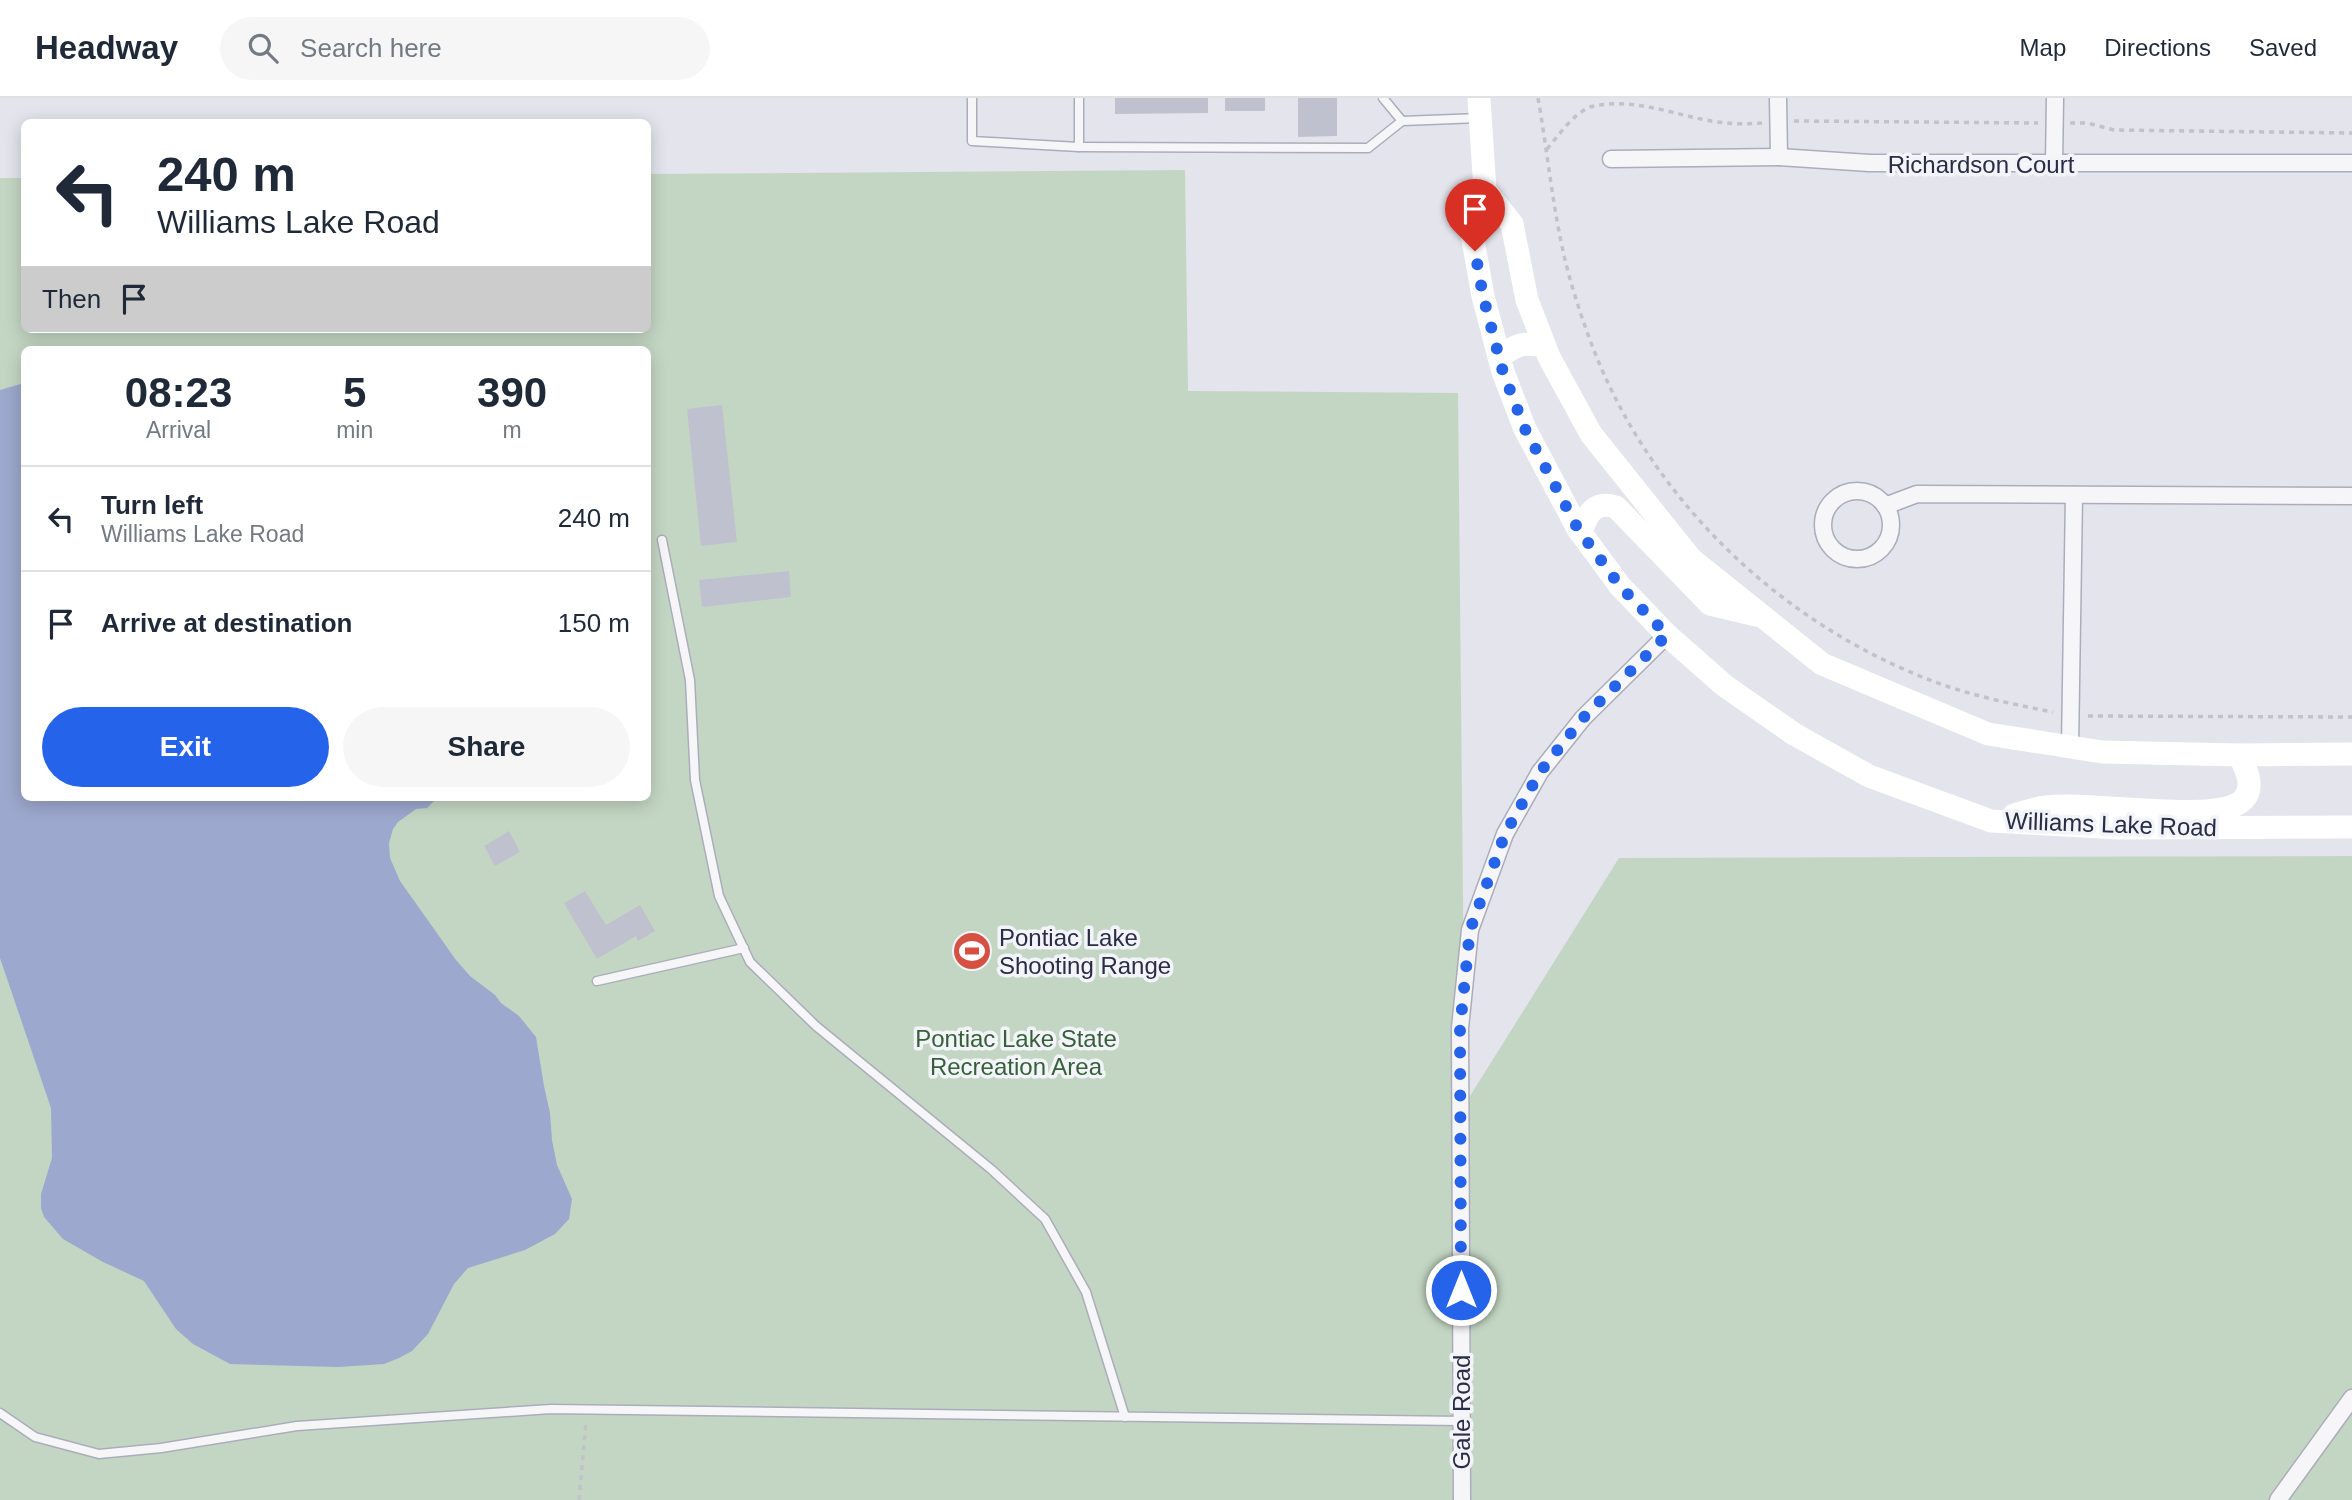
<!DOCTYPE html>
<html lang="en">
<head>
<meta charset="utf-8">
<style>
  body { margin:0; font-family:Arial,sans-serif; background:#f6f6f7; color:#1f2937; height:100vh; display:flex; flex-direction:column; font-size:26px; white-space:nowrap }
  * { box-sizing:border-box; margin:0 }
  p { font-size:23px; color:#747a83 }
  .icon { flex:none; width:38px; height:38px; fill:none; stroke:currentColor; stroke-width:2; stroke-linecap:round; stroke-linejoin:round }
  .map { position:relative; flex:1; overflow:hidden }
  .drawer { position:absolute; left:21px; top:248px; width:630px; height:455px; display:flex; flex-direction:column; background:#fff; border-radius:10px; box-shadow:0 4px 18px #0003 }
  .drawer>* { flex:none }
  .top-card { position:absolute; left:21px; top:21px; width:630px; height:214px; border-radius:10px; box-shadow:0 4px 18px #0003; background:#fff; color:#1f2937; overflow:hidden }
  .pin { position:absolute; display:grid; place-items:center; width:60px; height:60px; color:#fff; margin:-72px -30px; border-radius:50% 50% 50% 0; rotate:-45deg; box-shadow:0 0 7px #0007 }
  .pin .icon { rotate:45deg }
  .me { position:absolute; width:77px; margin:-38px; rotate:0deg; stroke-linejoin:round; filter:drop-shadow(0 0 5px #0008) }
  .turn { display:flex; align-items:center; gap:24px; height:147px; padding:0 21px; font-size:32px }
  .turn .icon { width:91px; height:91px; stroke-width:2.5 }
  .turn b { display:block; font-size:49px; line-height:60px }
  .then { display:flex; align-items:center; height:66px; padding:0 21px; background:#0003; gap:14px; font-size:26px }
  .eta { display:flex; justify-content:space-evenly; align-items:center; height:119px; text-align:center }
  .eta b { font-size:42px; font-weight:800; line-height:49px }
  .button { display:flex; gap:14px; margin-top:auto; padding:14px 21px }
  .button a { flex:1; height:80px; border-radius:42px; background:#2563eb; color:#fff; font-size:28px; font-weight:800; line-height:80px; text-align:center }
  .button a+a { background:#f6f6f7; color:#1f2937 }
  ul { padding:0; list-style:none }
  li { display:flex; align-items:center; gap:21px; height:105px; padding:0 21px; border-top:2px solid #e0e1e3 }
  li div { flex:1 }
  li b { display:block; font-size:26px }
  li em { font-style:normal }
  header { display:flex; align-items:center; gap:42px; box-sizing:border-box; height:98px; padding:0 35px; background:#fff; border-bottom:2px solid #e0e1e3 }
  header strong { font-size:33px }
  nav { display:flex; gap:38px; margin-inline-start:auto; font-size:24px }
  .search { width:490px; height:63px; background:#f6f6f7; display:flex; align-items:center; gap:18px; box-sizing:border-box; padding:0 24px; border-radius:38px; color:#747a83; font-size:26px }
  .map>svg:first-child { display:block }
  .green { fill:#c3d6c3; fill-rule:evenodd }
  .water { fill:#9ca8cd }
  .building { fill:#bfc1cf }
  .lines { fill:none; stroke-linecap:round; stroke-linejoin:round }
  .lane-casing { stroke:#abadba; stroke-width:11 }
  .street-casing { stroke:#abadba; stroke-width:19 }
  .path { stroke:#c1c2ca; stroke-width:3.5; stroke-dasharray:5 5; stroke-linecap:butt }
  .lane { stroke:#f6f6f9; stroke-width:8 }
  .street { stroke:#f6f6f9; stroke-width:16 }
  .secondary { stroke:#fff; stroke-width:23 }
  .route { stroke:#2563eb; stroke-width:12; stroke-dasharray:0 21.6 }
  .labels { text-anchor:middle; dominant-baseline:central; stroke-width:7; stroke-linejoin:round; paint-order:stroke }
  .street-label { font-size:24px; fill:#292d45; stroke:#f3f4f9 }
  .poi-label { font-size:24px; fill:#292d45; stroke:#f3f4f9; text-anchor:start }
  .park-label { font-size:24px; fill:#366138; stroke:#f3f4f9 }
</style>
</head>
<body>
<header>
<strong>Headway</strong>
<div class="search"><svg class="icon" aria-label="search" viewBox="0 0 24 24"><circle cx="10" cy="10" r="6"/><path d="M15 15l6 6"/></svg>Search here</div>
<nav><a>Map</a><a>Directions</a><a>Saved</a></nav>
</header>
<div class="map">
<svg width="2352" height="1402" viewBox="0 0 2352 1402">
  <rect width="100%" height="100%" fill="#e3e4ec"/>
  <path class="green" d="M1185,72L1188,293L1458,295L1465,1006L1619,760L2352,758V1402H0V80H24V231H648V76ZM24,252H648V700H24Z"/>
  <path class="water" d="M24,285V700H437L427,710L416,711L398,724L393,731L389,745L390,760L400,783L456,862L470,878L495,897L501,905L519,918L536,939L544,988L550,1015L552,1042L557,1067L572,1101L569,1121L555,1136L525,1152L468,1170L454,1186L428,1236L412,1253L399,1260L384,1266L338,1269L230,1266L193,1246L176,1231L144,1183L103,1164L63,1141L44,1119L41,1110V1096L52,1060L51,1010L0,860V292Z"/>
  <g class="building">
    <path d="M1115,0H1208V15L1115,16Z"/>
    <rect x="1225" y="0" width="40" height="13"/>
    <path d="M1298,0H1337V38L1298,39Z"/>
    <path d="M722,307L737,444L701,448L687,311Z"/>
    <path d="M789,473L791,499L702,509L699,482Z"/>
    <path d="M509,733L520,754L495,768L484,748Z"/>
    <path d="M585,793L606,827L640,807L655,833L638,843L636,838L597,861L564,805Z"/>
  </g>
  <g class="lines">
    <defs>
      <g id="lane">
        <path d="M972,0V43L1079,49V0"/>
        <path d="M1383,0L1402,23"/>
        <path d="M1079,49L1368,50L1402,23L1480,20"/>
        <path d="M662,442L690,582L695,682L719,798L750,864L816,928L992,1072L1045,1121L1086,1194L1125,1319"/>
        <path d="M597,883L744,850"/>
        <path d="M0,1315L35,1339L99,1356L161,1350L297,1328L551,1311L1461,1323"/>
      </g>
      <g id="street">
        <path d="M1778,0L1779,59"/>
        <path d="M1611,61L1779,59L1869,65H2352"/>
        <path d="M2054,66L2055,0"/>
        <circle cx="1857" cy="427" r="34"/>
        <path d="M1885,408L1917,396L2352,398"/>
        <path d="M2070,649L2074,397"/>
        <path d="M1462,1402L1460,930L1470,832L1505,736L1540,674L1583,620L1667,537"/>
        <path d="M2278,1402L2352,1300"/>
      </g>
    </defs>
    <use href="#lane" class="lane-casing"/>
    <use href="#street" class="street-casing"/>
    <g class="path">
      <path d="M1538,0C1549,62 1554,127 1572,188C1582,221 1594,256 1609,287C1670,416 1783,521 1915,576C1959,595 2006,605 2053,614"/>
      <path d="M1794,23L2038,25"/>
      <path d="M2070,25H2087L2114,32L2352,35"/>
      <path d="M1547,51C1559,37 1572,17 1590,9C1625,0 1662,12 1696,20C1718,25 1739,27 1762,25"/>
      <path d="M2088,618L2352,619"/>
      <path d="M579,1402L586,1324"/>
    </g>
    <use href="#lane" class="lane"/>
    <use href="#street" class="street"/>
    <g class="secondary">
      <path d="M1479,0L1485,92L1471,131L1483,198L1503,274L1525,331L1578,431L1620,488L1667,537L1725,588L1794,636L1869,678L1991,723L2119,730L2352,729"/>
      <path d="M1485,92L1512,126L1527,202L1549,259L1591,336L1691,461L1822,566L1988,636L2102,654L2239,657L2352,656"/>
      <path d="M1499,259C1517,246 1523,244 1544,248"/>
      <path d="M1581,435C1587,416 1594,402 1616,409L1710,506L1756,517"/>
      <path d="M2014,717C2025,714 2035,710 2046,709C2088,703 2208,725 2239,705C2257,693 2247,672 2239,657"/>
    </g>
  </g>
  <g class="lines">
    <path class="route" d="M1461,1192L1460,930L1470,832L1505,736L1540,674L1583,620L1667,537L1620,488L1578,431L1525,331L1503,274L1483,198L1475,153"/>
  </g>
  <defs>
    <symbol id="stadium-disc" viewBox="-11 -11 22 22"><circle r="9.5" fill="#d65142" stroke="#f3f4f9"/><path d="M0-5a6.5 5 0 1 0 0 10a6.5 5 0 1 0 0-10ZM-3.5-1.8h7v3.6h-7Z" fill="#fff"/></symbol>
  </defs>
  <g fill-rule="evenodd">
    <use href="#stadium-disc" x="950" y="831" width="44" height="44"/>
  </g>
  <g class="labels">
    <g class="street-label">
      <text x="1981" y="66">Richardson Court</text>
      <text transform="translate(2111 726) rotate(2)">Williams Lake Road</text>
      <text transform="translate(1461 1314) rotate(-90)">Gale Road</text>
    </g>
    <g class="poi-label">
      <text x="999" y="839">Pontiac Lake<tspan x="999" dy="28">Shooting Range</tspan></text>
    </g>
    <g class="park-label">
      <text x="1016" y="940">Pontiac Lake State<tspan x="1016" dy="28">Recreation Area</tspan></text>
    </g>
  </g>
</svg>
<div class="pin" style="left:1475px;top:153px;background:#d93025"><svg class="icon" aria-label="arrive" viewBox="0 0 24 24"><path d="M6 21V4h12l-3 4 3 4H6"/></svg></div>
<svg class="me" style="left:1461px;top:1192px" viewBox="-20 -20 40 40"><circle r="17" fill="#2563eb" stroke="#fff" stroke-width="3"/><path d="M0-11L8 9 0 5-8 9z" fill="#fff"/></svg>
<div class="top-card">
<div class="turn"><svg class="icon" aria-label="left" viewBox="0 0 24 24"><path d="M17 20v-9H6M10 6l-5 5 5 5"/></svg><div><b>240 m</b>Williams Lake Road</div></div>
<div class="then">Then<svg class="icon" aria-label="arrive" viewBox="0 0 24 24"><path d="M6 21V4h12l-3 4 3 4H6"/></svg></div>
</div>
<section class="drawer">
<div class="eta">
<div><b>08:23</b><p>Arrival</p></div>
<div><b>5</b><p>min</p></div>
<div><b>390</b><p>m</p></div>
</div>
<ul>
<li><svg class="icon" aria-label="left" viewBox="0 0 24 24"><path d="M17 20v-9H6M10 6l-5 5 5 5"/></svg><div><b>Turn left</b><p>Williams Lake Road</p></div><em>240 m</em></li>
<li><svg class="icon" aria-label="arrive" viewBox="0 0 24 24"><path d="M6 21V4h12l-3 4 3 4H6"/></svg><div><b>Arrive at destination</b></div><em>150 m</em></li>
</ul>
<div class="button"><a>Exit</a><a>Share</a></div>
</section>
</div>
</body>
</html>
